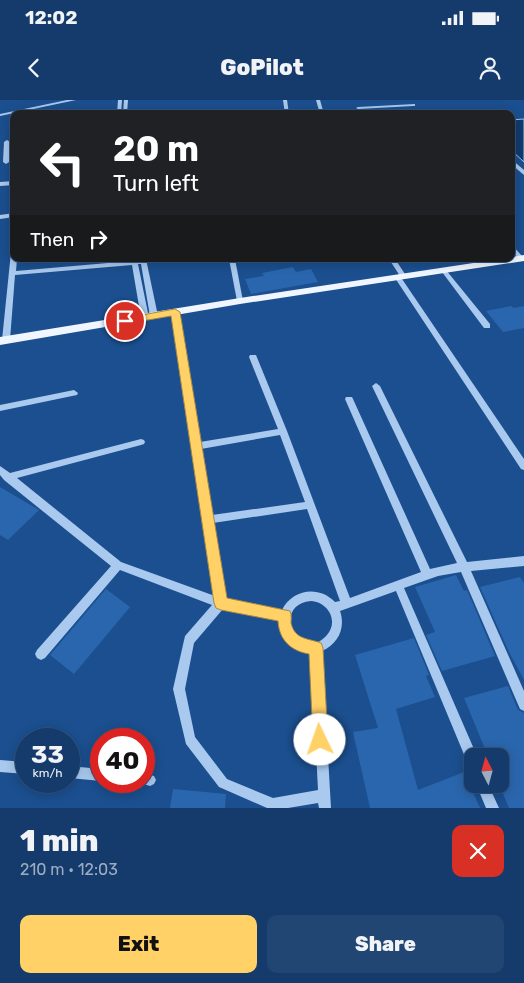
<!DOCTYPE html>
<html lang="en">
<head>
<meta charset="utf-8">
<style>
  body { margin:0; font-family:Rubik,sans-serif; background:#214673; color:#f1f3f6; height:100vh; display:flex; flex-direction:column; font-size:19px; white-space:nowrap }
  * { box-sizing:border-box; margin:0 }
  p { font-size:16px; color:#9dadc1 }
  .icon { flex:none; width:28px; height:28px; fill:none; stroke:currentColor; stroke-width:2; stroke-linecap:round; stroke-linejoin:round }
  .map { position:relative; height:708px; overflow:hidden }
  .drawer { display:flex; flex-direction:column; background:#143b6b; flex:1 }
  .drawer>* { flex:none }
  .hud { position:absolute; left:10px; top:10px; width:505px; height:152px; border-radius:10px; box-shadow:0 2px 12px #0003,0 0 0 1px #33557e; background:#202124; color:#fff; overflow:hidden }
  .needle { width:32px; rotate:354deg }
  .tools { position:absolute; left:464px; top:648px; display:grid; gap:10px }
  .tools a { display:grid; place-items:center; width:45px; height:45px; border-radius:10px; background:#143b6b; box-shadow:0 2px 12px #0003,0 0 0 1px #33557e; font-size:25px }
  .speed { position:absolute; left:15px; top:628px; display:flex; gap:10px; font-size:25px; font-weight:700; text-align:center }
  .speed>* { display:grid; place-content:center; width:65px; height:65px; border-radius:50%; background:#143b6b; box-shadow:0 2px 12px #0003,0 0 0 1px #33557e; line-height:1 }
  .speed small { font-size:12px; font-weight:400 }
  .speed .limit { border:8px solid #d22; background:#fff; color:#111 }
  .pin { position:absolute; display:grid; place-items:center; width:42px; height:42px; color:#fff; margin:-21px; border:2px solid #fff; border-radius:50%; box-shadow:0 1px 5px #0007 }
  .me { position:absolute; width:55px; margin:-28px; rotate:357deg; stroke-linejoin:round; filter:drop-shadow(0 0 4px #0008) }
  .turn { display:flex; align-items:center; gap:18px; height:105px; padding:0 20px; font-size:22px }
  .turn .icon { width:65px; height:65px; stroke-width:2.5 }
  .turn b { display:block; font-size:35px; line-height:42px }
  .then { display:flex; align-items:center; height:48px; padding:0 20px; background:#0003; gap:10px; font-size:19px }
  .round { display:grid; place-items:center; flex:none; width:52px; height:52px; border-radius:10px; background:#214673 }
  .headline { display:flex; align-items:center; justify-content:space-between; height:85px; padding:0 20px }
  h1 { font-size:30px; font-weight:800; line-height:38px }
  .button { display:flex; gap:10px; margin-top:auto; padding:10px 20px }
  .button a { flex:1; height:58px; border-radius:10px; background:#ffd166; color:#111; font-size:20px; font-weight:800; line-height:58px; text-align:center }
  .button a+a { background:#214673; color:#f1f3f6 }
  .status { display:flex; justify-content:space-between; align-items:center; height:35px; padding:0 25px; background:#143b6b; direction:ltr }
  .status svg { height:14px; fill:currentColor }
  header { display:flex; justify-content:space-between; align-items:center; height:65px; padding:0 20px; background:#143b6b; font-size:22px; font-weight:800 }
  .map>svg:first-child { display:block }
  .water { fill:#123a6d; stroke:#9cc4f0 }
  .building { fill:#2a66ad }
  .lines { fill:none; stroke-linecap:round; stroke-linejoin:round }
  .minor { fill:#a9c9ee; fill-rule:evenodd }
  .major { fill:#f0f6ff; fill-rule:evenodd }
  .route { fill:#ffd166; stroke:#a68842 }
</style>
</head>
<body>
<div class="status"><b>12:02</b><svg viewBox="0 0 49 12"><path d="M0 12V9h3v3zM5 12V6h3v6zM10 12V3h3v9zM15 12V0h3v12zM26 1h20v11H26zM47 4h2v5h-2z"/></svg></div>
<header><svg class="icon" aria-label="back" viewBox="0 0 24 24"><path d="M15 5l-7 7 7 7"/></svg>GoPilot<svg class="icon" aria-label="person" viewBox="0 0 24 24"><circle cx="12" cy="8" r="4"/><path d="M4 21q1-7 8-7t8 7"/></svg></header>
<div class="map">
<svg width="524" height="708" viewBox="0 0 524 708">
  <rect width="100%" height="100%" fill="#1b4f8f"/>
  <path class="water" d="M524,19V62L511,50V20Z"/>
  <g class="building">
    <path d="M293,167L296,172L311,169L318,182L251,194L245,179L264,176L262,173Z"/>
    <path d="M511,206L514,208L524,206V228L503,232L486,211Z"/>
    <path d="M0,387L39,410L8,440L0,435Z"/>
    <path d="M456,475L464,491L467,490L495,556L442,571L426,535L435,532L415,487Z"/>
    <path d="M520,477L524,483V580L509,552L480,487Z"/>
    <path d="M106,489L130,507L74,574L50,555Z"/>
    <path d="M414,538L429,575L426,576L435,597L396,609L418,690L464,672L480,708H370L353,632L378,628L355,555Z"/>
    <path d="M508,586L518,610L524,613V708H509L499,684L500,656H488L464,598Z"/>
    <path d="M173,689L226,694L225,708H170Z"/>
  </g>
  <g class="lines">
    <g class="minor">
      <path d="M67,0H76L0,16V14Z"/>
      <path d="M118,0H122L121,14H117Z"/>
      <path d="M124,0H128L127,14H123Z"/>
      <path d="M283,0H287L289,14H285Z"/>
      <path d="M316,0H320L324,14H320Z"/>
      <path d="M415,4V6H413L358,9L356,8L358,7Z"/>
      <path d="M7,40L10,42L9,62L6,64L3,62L4,42Z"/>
      <path d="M511,59L524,70V75L511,64Z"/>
      <path d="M14,81V85L0,86V82Z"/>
      <path d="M14,113V117L0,119V115Z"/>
      <path d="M511,144L523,157V159H519L511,150Z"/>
      <path d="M14,150V159H17L16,171L131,161V159H137L138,160H140V159H146L158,216L154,218L150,216L141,164H138L149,218L145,220L141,218L132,165L15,175L10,240L9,242H3L2,240L11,152Z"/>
      <path d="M229,159H235L243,201L242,203H240L237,201Z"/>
      <path d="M389,159H395L407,177L406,178L402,179L524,359V370L521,369L395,178L396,177L400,176Z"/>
      <path d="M444,169L446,170L490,224V228H484L442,172V170Z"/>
      <path d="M172,210H178L179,212L200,342L278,329L249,257L250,255H256L287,331L350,498L421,472L345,299L346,297H352L353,299L430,469L457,463L372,286L376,283L380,286L467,462L524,456V466L471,471L524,591V611L520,609L461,472L438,476L404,488L477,656H472V666L468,664L396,491L340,511C346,528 338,544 322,551L331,708H319L318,703L288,708H267L219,687L186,644L173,589L185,536L212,505L120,470L45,558L41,560L37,558L35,554L37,550L111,466L4,380L0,375V366L10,373L141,339L144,340L145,342L144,344L141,345L17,378L121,462L215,496L171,212ZM280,335L305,402L212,415L201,349ZM307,409L340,501L335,502C319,485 292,489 282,510L226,499L213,423ZM311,501C328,502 339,521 327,535C301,565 269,505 311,501ZM223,509L280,520C280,539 293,552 311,554L318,690L273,698L227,679L195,637L185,589L194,543Z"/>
      <path d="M74,290L78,293L77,295L0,311V305Z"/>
      <path d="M0,660L26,662V674L0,672Z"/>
      <path d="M69,666L101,669V681L69,678Z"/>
      <path d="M144,673L154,676L156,680L154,684L150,686L140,683L139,681H144Z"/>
      <path d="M476,684H488L499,708H486Z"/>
    </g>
    <path class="major" d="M524,155V161L240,204L0,245V237L240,198L500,159H511V157Z"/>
  </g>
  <path class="route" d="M175,209L180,212L227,498L290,511C292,516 291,519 291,523C295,540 308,538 321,543L323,548L328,640L326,646L320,648L315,646L313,640L309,554C291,551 279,540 278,521L221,510L216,508L214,503L171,216L125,224L120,221L125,218Z"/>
</svg>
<div class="tools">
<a><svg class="needle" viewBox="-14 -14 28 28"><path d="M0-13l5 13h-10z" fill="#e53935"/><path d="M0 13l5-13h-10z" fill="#9dadc1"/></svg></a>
</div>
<div class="speed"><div>33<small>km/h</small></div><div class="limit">40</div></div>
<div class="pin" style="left:125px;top:221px;background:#d93025"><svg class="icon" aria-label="arrive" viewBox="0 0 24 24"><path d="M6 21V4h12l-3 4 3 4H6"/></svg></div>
<svg class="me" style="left:320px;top:640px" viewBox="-20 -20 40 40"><circle r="19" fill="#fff"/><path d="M0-13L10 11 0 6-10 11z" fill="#ffd166"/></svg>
<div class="hud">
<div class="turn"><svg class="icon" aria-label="left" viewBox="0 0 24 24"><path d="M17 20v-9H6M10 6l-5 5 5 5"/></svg><div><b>20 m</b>Turn left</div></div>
<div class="then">Then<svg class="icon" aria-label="right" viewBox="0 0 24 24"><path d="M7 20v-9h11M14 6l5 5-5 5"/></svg></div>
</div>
</div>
<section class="drawer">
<div class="headline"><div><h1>1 min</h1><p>210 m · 12:03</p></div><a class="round" style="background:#d93025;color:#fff"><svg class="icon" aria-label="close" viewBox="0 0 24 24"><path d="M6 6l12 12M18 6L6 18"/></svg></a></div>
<div class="button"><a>Exit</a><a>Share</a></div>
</section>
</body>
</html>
